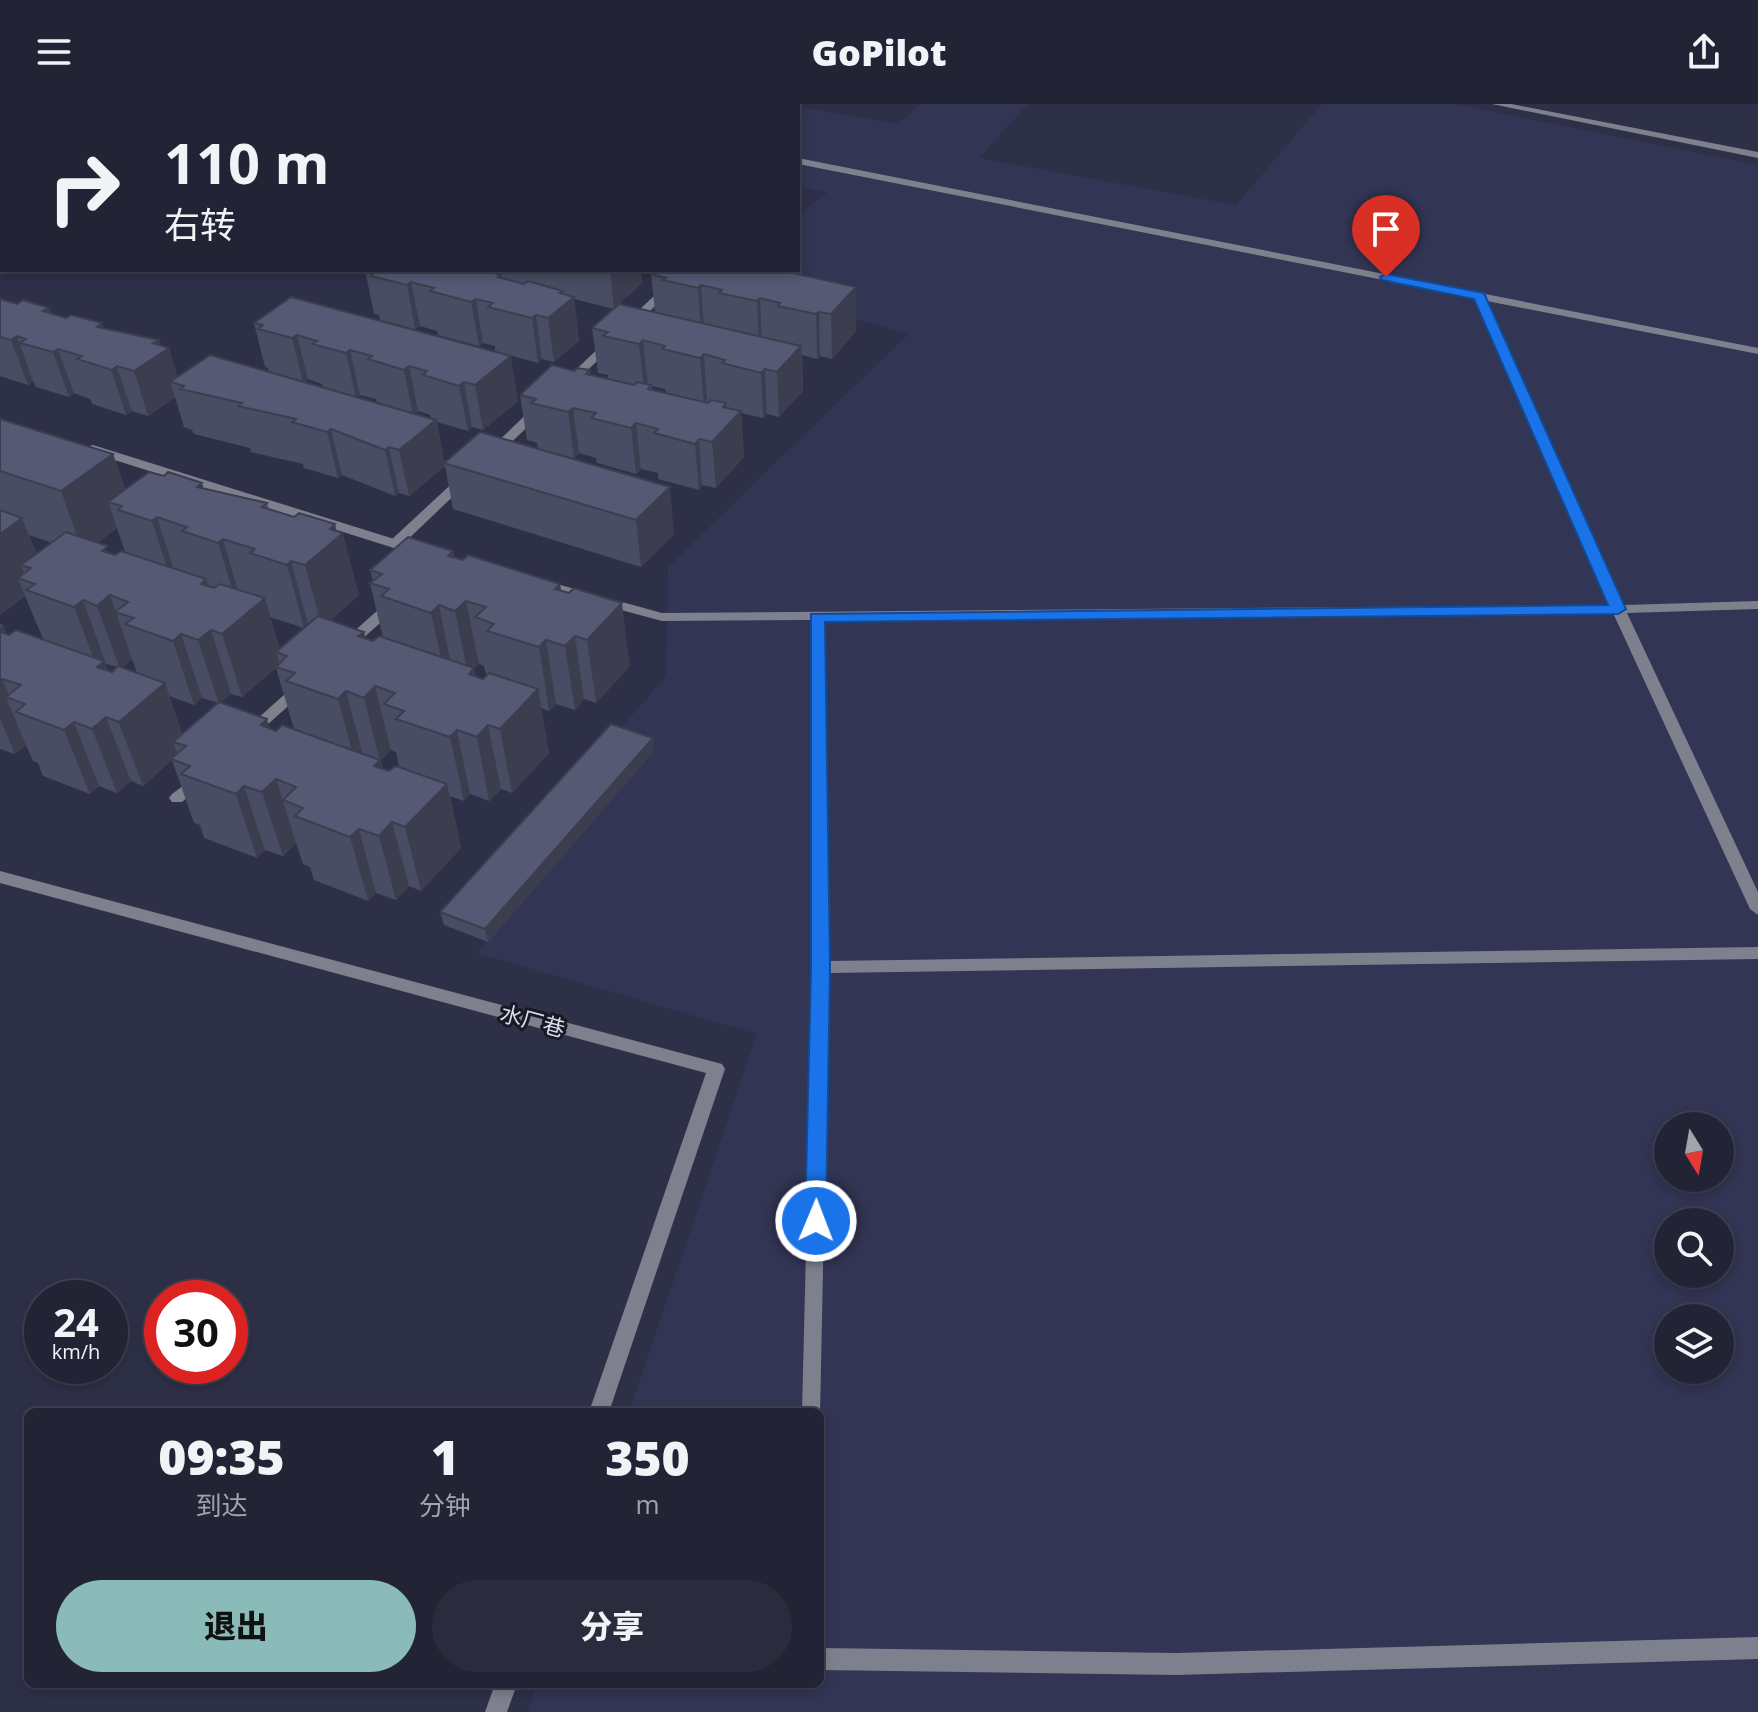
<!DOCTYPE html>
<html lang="zh">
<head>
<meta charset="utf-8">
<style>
  body { margin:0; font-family:"Open Sans","Noto Sans SC",sans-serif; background:#2a2c3d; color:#f1f3f6; height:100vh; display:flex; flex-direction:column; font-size:30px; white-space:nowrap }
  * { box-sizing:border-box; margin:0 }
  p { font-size:26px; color:#a2a4ad }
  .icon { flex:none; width:44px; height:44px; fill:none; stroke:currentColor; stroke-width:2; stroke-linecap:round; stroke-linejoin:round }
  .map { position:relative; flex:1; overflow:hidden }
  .sheet { position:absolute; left:24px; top:1304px; width:800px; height:280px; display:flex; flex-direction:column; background:#222435; border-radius:12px; box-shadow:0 4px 12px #0003,0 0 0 2px #3f4150 }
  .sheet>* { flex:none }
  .top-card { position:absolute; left:0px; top:0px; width:800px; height:168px; box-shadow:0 4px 12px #0003,0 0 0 2px #3f4150; background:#222435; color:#f1f3f6; overflow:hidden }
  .needle { width:52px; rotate:169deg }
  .fabs { position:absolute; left:1654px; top:1008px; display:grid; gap:16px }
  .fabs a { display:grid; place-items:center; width:80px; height:80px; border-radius:50%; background:#222435; box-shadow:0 4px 12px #0003,0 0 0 2px #3f4150; font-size:40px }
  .speed { position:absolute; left:24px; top:1176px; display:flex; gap:16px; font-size:40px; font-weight:700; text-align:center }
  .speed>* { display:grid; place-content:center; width:104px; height:104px; border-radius:50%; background:#222435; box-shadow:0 4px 12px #0003,0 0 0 2px #3f4150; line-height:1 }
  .speed small { font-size:20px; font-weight:400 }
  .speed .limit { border:12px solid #d22; background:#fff; color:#111 }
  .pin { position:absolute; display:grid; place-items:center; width:68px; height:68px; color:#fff; margin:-82px -34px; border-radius:50% 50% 50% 0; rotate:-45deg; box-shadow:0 0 8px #0007 }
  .pin .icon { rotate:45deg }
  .me { position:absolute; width:88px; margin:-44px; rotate:1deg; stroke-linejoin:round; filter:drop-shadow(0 0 6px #0008) }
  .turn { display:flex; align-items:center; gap:28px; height:168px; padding:0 32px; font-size:36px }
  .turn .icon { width:104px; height:104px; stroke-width:2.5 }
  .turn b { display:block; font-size:56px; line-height:68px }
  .eta { display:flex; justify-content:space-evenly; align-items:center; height:136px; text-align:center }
  .eta b { font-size:48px; font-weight:800; line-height:56px }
  .cta { display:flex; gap:16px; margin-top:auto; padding:16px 32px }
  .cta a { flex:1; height:92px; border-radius:48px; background:#8bbbb9; color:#111; font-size:32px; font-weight:800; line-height:92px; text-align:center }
  .cta a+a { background:#2a2c3d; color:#f1f3f6 }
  header { display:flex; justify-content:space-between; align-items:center; height:104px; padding:0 32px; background:#222435; font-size:36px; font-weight:800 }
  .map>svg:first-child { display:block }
  .built { fill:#323553; fill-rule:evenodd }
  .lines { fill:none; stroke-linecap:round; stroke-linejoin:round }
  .lane { fill:#7e808d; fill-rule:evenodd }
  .street { fill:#7e808d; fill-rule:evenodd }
  .secondary { fill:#a9acc0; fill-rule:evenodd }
  .wall { fill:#494d63; fill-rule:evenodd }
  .shaded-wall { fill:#3c3e50 }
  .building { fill:#555973; stroke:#3c3e50; stroke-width:2 }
  .route { fill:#1a73e8; stroke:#114b97; stroke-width:2 }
  .labels { text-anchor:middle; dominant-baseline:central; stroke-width:6; stroke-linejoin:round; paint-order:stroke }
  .street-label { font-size:22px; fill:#daddec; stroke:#181924 }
</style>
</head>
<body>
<header><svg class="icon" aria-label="menu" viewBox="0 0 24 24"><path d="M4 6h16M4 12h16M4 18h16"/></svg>GoPilot<svg class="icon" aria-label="share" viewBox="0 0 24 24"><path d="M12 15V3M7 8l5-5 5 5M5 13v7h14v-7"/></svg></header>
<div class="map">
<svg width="1758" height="1608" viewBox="0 0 1758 1608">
  <rect width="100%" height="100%" fill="#2d3047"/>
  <path class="built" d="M920,0H1028L979,54L1236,101L1322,0H1456L1758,61V1608H528L537,1580H820V1308H629L757,930L476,849L654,647L613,633L666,572L668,463L908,230L715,175L726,166H798V111L827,89L798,82V3L899,20ZM1668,1022H1720V1074H1668ZM1668,1118H1720V1170H1668ZM1668,1214H1720V1266H1668Z"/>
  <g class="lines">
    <g class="lane">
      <path d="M682,166H693L634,222H626V218Z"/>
      <path d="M606,237L616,239L573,280H565V276Z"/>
      <path d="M540,300L544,301V307L497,352H489V346L536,301Z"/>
      <path d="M464,371L468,372V378L400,443H390V437L460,372Z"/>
      <path d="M392,497L397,498V504L352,544H342L340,541L342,538L387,498Z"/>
      <path d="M300,579L307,584L305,587L257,630H247L245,627L247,624L295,581Z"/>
      <path d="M199,670L204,671L206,675L204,679L182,698H172L169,694L172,690Z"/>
    </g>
    <g class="street">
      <path d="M506,0H525L527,2H508Z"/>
      <path d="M1492,0H1511L1758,48V54Z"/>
      <path d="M798,54L1758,244V250L1487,197L1623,501L1758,497V505L1627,509L1758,788V811L1750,805L1613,509L824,516L829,857L1758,843V855L829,869L820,1313V1308H802L813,863L810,516L662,517L536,483V477H546L662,509L1609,501L1474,194L798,60Z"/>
      <path d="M93,341L423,444L425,447L418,451L413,450L89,348V342Z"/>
      <path d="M0,767L722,960L725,965L609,1308H589L706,969L0,779Z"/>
      <path d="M1758,1533V1555L1176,1571L820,1566V1544L1176,1549Z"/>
      <path d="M495,1580H517L507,1608H485Z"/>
    </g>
    <g class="secondary">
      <path d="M0,2L2,3V9L0,8Z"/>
      <path d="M0,104H2L0,111Z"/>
    </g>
  </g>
  <g class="wall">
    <path d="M95,0H178L179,2H100Z"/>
    <path d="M365,166H641L642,179L619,200L655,208L651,170L779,166L856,227L832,255L820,252L817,255L802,251L803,287L779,313L767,310L763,314L741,309L744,353L716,384L702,381L699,386L658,375V369L641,365L636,370L597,359L596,354L579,349L574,354L538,345L537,339L527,336L520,291L574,267L590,266V271L608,275V271L598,269L592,224L614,205L574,195L579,237L554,258L542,255L538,259L495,247V242L483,239L479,242L438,231L437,227L420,222L415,225L380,216L379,211L374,210ZM652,282L665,285L666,289L652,286Z"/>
    <path d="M0,193L1,195L17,200L49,204L51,209L103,224L159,236L160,241L169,244L177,273L269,268L268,264L265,263L254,219L291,193L518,297L483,326L472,323L468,327L437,318L444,359L480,328L674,430L641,463L453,405L445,362L409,392L399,389L395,392L342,371L338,374L304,364L303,360L251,348L250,344L194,330L192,326L184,323L175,293L148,312L132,307L126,311L92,300L90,295L74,289L69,293L36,283L33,277L28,281L0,272ZM308,275L322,280L323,283L304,278ZM360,291L376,295L377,299L357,293ZM418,307L430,311L431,314L415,310Z"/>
    <path d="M0,315L113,350L125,385L204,384L267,399L269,406L336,427L359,491L331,516L364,528L366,535L373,537L383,534L370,479L373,477L370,466L453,447L454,453L560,480L561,487L630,562L596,599L584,595L575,606L556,600L549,607L541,604L549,649L512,689L501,685L489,697L470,690L464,697L450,692L461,744L421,787L409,782L396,796L376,789L368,797L314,776L310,763L303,760L296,739L283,752L265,746L257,754L204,734L200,721L194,719L172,656L143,682L131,677L117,689L99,682L90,690L43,672L38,659L33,657L26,641L15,650L0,645V520L3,521L7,531L43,535L25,492L0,511ZM117,424L125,448L115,451L110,450L97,439ZM29,431L52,439L36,450ZM270,513L304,524L309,520L280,545ZM132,555L137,569L122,564ZM105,560H106L117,563L112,568L107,566ZM479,560L484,562L486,571L483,575L475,572L474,564ZM276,564L294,625L276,627L220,599L231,590L242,593ZM169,592L194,601L202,594L218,599L182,630ZM391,646L396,648L399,663L389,667L383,665L381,656Z"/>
    <path d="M654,647L488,838L444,821L440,808Z"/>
  </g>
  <g class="shaded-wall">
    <path d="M140,0H178L179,2H141Z"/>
    <path d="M601,0H623V2H599Z"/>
    <path d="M610,166H641L642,179L614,205Z"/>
    <path d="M411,178L420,222L415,225L407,181Z"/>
    <path d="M701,181L704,225L701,228L698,184Z"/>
    <path d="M856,183V227L832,255L831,210Z"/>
    <path d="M563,187L565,200L574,193L579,237L554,258L548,214L560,189Z"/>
    <path d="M760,194L762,239L759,241L757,197Z"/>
    <path d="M476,195L483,239L479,242L471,198Z"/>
    <path d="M49,204L64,246L58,245L74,289L69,293L53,248L43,207Z"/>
    <path d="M819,208L820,252L817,255L816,210Z"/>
    <path d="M536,211L542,255L538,259L532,214Z"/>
    <path d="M102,219L132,307L126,311L97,223Z"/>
    <path d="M297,231L308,275L303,279L292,234Z"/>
    <path d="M17,232L33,277L28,281L11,236Z"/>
    <path d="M159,236L162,248L169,244L180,281L170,278L175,293L148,312L134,267L153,239Z"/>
    <path d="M643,236L648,281L644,285L639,240Z"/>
    <path d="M801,242L803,287L779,313L777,268Z"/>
    <path d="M350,246L360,291L356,294L346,249Z"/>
    <path d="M704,250L707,295L704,299L700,254Z"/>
    <path d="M511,252L518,297L483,326L475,281Z"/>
    <path d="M409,262L418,307L413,311L404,266Z"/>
    <path d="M765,265L767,310L763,314L761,269Z"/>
    <path d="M464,278L472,323L468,327L459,282Z"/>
    <path d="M726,299L727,322L741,307L744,353L716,384L712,338L723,303Z"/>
    <path d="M573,304L579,349L574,354L568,308Z"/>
    <path d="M436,316L445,362L409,392L399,346Z"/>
    <path d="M636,319L641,365L636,370L631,324Z"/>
    <path d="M331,325L342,371L338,374L327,328Z"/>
    <path d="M699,335L702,381L699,386L695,340Z"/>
    <path d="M389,343L399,389L395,392L385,346Z"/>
    <path d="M113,350L133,411L122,402L108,398L117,424L83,449L61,387Z"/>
    <path d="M202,379L220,437L223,435L241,497L237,501L218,439L197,383Z"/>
    <path d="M670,383L674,430L641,463L636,416Z"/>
    <path d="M157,413L177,476L172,479L152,417Z"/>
    <path d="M22,414L47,476L31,464L21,461L27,477L18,474L25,492L0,511V430Z"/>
    <path d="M335,420L338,433L343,429L359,491L322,524L305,461L330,425Z"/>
    <path d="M453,447L463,500L466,497L479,560L474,564L486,624L488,621L501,685L489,697L477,633L480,629L455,507L448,452Z"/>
    <path d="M291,457L308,520L304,524L287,461Z"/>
    <path d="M206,475L223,529L265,494L281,550L276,548L280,561L242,593L222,530L201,480Z"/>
    <path d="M560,480L569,538L575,532L584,595L575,606L565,542L555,485Z"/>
    <path d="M110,491L132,555L120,565L97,502Z"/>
    <path d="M83,496L125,613L165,579L187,643L173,638L178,651L171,655L172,656L143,682L74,503Z"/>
    <path d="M622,499L630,562L596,599L587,536Z"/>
    <path d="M439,501L452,565L445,572L431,509Z"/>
    <path d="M3,521L30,585L0,536V524Z"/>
    <path d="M211,526L231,590L219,600L198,536Z"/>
    <path d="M364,528L377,583L375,582L391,646L381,656L397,720L392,718L409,782L396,796L379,732L374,662L380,657L364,594L358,532Z"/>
    <path d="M181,530L202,594L194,601L173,537Z"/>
    <path d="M546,536L556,600L549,607L539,543Z"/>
    <path d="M2,575L11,595L6,593L26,641L15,650L0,615V577Z"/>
    <path d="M538,585L549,649L512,689L500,625Z"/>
    <path d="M346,587L363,651L355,658L338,595Z"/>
    <path d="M106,613L131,677L117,689L92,625Z"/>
    <path d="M267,615L286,679L261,621Z"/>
    <path d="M74,618L99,682L90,690L64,626Z"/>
    <path d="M457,626L470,690L464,697L450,633Z"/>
    <path d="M653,634L654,647L488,838L485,825Z"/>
    <path d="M276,675L296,739L283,752L262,688Z"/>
    <path d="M447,680L461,744L421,787L405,723Z"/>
    <path d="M244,682L265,746L257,754L236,690Z"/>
    <path d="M359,725L376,789L368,797L350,733Z"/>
  </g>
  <g class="building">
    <path d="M568,0H601L599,2H565Z"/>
    <path d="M365,166H483L501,171L498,173L524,180L528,177L563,187L560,189L574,193L548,214L536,211L532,214L488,203L493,199L476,195L471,198L430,187L434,184L411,178L407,181L371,172L375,168Z"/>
    <path d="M656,166H779L856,183L831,210L819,208L816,210L778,202L780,199L760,194L757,197L719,189L722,186L701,181L698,184L663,176L666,174L651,170Z"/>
    <path d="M291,193L511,252L475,281L464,278L459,282L423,271L427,267L409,262L404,266L368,255L372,252L350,246L346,249L312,240L317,237L297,231L292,234L258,225L263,221L254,219Z"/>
    <path d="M0,195L17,200L23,196L49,204L43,207L66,214L71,211L102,219L97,223L159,236L153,239L169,244L134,267L117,262L112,266L77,255L82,252L58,245L53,248L20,239L26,235L17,232L11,236L0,233Z"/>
    <path d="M619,200L801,242L777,268L765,265L761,269L722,259L725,256L704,250L700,254L662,245L665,242L643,236L639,240L603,232L608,228L592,224Z"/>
    <path d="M210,251L436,316L399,346L389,343L385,346L331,325L327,328L292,318L296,315L238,302L242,299L180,285L184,282L170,278Z"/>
    <path d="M552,261L574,267L577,264L590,266L586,270L634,281L637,278L651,281L648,285L708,299L711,296L726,299L723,303L741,307L712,338L699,335L695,340L654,329L658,325L636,319L631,324L591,314L596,309L573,304L568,308L531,299L536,295L520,291Z"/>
    <path d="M0,315L113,350L61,387L0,367Z"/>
    <path d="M480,328L670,383L636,416L444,359Z"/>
    <path d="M149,368L164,372L168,368L202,379L197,383L267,399L262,403L294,413L299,409L335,420L330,425L343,429L305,461L291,457L287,461L250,449L255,445L223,435L218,439L182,427L187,423L157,413L152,417L118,406L122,402L108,398Z"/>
    <path d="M0,406L22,414L0,430Z"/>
    <path d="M66,428L108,442L102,447L115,451L121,447L206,475L201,480L214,484L220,480L265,494L222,530L211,526L198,536L181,530L173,537L125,520L134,514L115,508L128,498L110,491L97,502L83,496L74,503L26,486L35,480L18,474L31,464L21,461Z"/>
    <path d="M408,433L453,447L448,452L463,456L468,451L560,480L555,485L569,489L574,484L622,499L587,536L575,532L565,542L546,536L539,543L487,527L494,520L475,513L486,503L466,497L455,507L439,501L431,509L381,492L389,485L370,479L382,470L370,466Z"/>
    <path d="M318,512L364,528L358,532L373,537L379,532L474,564L469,570L483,575L489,569L538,585L500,625L488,621L477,633L457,626L450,633L396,615L404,607L384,600L395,589L375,582L364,594L346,587L338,595L286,577L295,569L276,563L287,552L276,548Z"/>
    <path d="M16,526L104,557L97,563L112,568L118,562L165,579L119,618L106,613L92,625L74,618L64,626L16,608L25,600L6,593L21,581L2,575L0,577V528L9,531Z"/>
    <path d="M219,598L267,615L261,621L276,627L282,621L380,656L374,662L389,667L396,662L447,680L405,723L392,718L379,732L359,725L350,733L295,712L303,704L283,696L296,683L276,675L262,688L244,682L236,690L181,670L190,662L171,655L186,642L173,638Z"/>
    <path d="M611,620L653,634L485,825L440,808Z"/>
  </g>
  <path class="route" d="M1386,170L1484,189L1626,505L1618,510L825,518L830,863L826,1117L823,1123L816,1126L808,1123L805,1117L811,863V510L1608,501L1474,195L1382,176L1380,173Z"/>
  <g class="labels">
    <g class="street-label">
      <text transform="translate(533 916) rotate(15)">水厂巷</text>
    </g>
  </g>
</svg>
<div class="fabs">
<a><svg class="needle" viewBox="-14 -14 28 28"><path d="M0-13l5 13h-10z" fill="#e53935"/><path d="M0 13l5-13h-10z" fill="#a2a4ad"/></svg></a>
<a><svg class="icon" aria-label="search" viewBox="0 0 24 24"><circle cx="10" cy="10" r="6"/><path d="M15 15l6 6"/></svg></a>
<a><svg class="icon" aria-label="layers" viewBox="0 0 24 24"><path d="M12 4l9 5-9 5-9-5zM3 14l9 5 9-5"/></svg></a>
</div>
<div class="speed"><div>24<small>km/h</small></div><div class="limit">30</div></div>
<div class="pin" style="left:1386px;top:173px;background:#d93025"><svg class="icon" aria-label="arrive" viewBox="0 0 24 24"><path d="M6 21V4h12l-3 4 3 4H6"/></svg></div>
<svg class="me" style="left:816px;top:1117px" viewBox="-20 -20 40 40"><circle r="17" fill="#1a73e8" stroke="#fff" stroke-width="3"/><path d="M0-11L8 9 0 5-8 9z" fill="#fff"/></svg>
<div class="top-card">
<div class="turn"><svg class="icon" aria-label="right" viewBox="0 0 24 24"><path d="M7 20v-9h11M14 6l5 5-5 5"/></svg><div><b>110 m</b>右转</div></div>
</div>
<section class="sheet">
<div class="eta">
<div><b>09:35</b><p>到达</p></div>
<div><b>1</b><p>分钟</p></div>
<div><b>350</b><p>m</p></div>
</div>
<div class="cta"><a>退出</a><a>分享</a></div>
</section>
</div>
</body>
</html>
